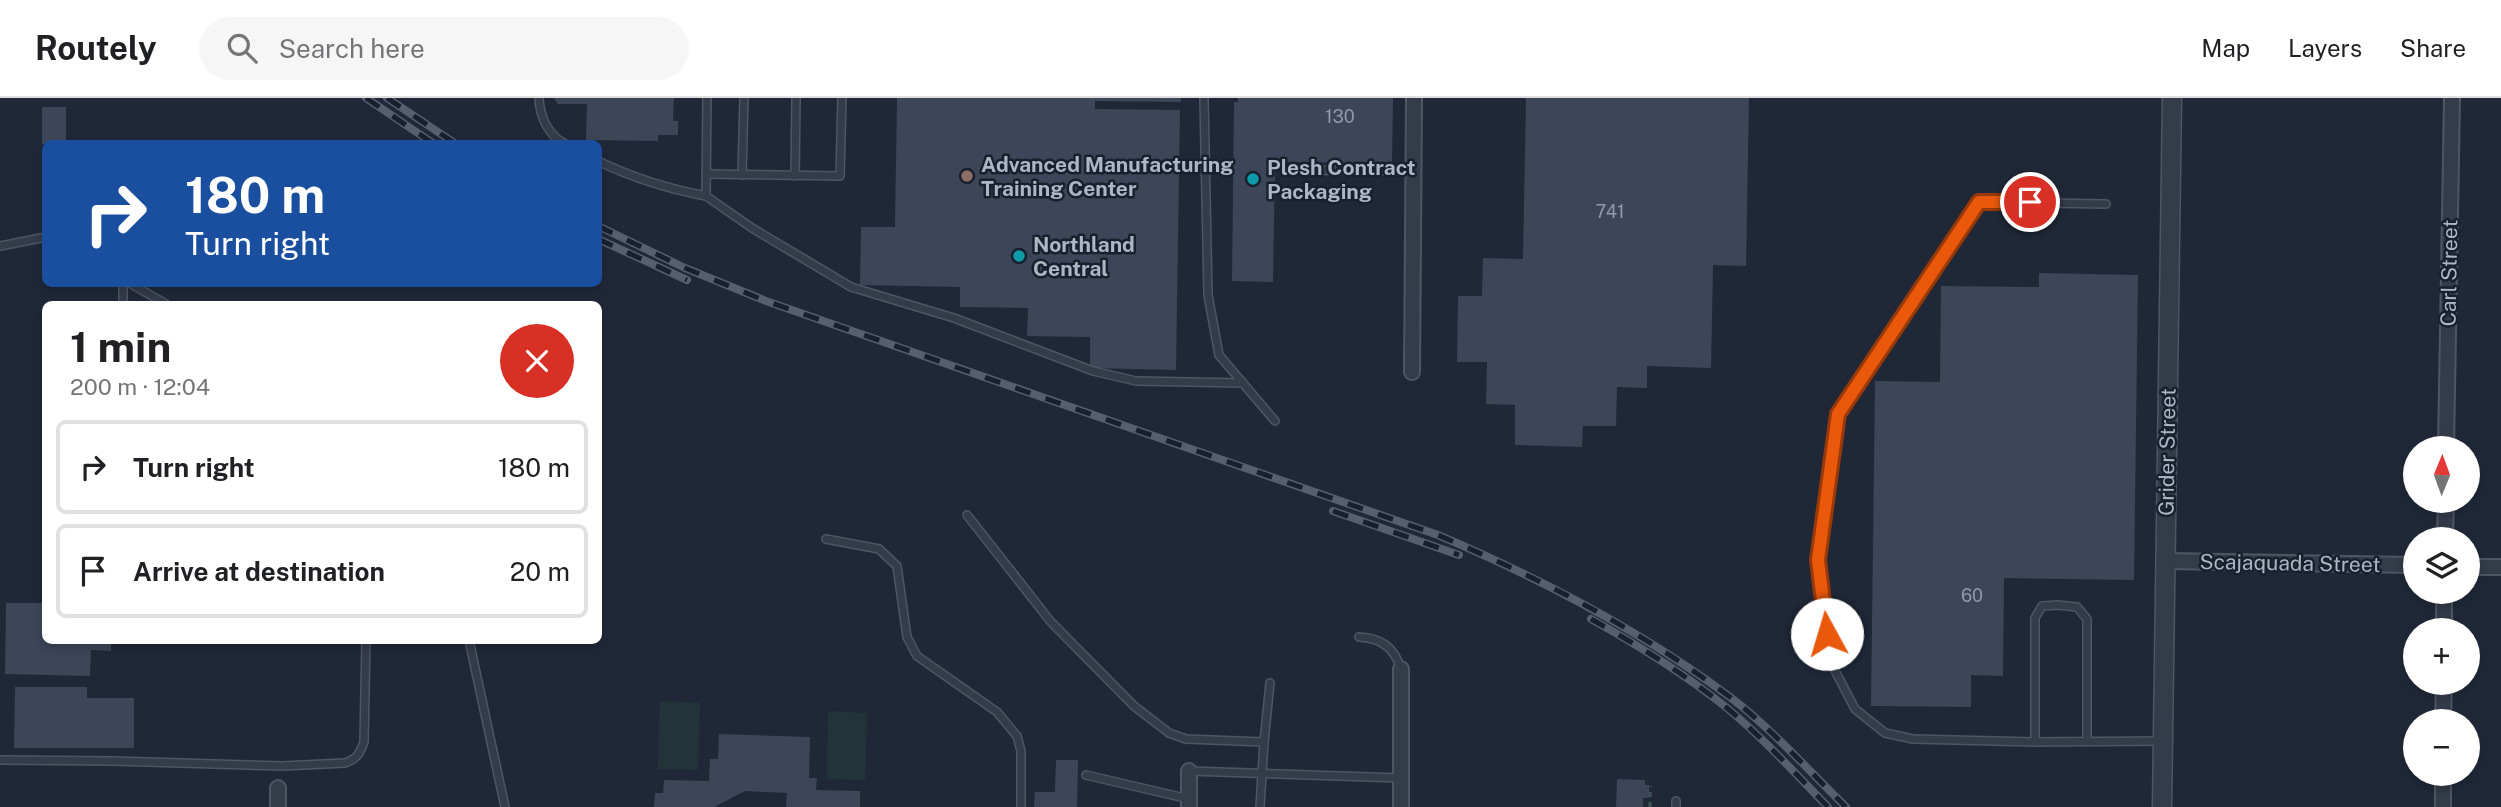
<!DOCTYPE html>
<html lang="en">
<head>
<meta charset="utf-8">
<style>
  body { margin:0; font-family:"Public Sans",sans-serif; background:#f6f6f6; color:#202124; height:100vh; display:flex; flex-direction:column; font-size:26px; white-space:nowrap }
  * { box-sizing:border-box; margin:0 }
  p { font-size:23px; color:#757577 }
  .icon { flex:none; width:38px; height:38px; fill:none; stroke:currentColor; stroke-width:2; stroke-linecap:round; stroke-linejoin:round }
  .map { position:relative; flex:1; overflow:hidden }
  .drawer { position:absolute; left:42px; top:203px; width:560px; height:343px; display:flex; flex-direction:column; background:#fff; border-radius:10px; box-shadow:0 4px 10px #0003 }
  .drawer>* { flex:none }
  .top-card { position:absolute; left:42px; top:42px; width:560px; height:147px; border-radius:10px; box-shadow:0 4px 10px #0003; background:#1a4fa0; color:#fff; overflow:hidden }
  .needle { width:46px; rotate:1deg }
  .tools { position:absolute; left:2403px; top:338px; display:grid; gap:14px }
  .tools a { display:grid; place-items:center; width:77px; height:77px; border-radius:50%; background:#fff; box-shadow:0 4px 10px #0003; font-size:35px }
  .pin { position:absolute; display:grid; place-items:center; width:60px; height:60px; color:#fff; margin:-30px; border:4px solid #fff; border-radius:50%; box-shadow:0 2px 7px #0007 }
  .me { position:absolute; width:77px; margin:-38px; rotate:354deg; stroke-linejoin:round; filter:drop-shadow(0 0 5px #0008) }
  .turn { display:flex; align-items:center; gap:24px; height:147px; padding:0 28px; font-size:32px }
  .turn .icon { width:91px; height:91px; stroke-width:2.5 }
  .turn b { display:block; font-size:49px; line-height:60px }
  .round { display:grid; place-items:center; flex:none; width:74px; height:74px; border-radius:37px; background:#f6f6f6 }
  .head { display:flex; align-items:center; justify-content:space-between; height:119px; padding:0 28px }
  h1 { font-size:42px; font-weight:700; line-height:52px }
  ul { padding:0; list-style:none }
  li { display:flex; align-items:center; gap:21px; height:94px; margin:0 14px 10px; padding:0 14px; border:4px solid #e0e0e0; border-radius:10px }
  li div { flex:1 }
  li b { display:block; font-size:26px }
  li em { font-style:normal }
  header { display:flex; align-items:center; gap:42px; box-sizing:border-box; height:98px; padding:0 35px; background:#fff; border-bottom:2px solid #e0e0e0 }
  header strong { font-size:33px }
  nav { display:flex; gap:38px; margin-inline-start:auto; font-size:24px }
  .search { width:490px; height:63px; background:#f6f6f6; display:flex; align-items:center; gap:18px; box-sizing:border-box; padding:0 24px; border-radius:38px; color:#757577; font-size:26px }
  .map>svg:first-child { display:block }
  .green { fill:#223439 }
  .building { fill:#3c4658 }
  .lines { fill:none; stroke-linecap:round; stroke-linejoin:round }
  .service-casing { stroke:#4e5563; stroke-width:10 }
  .minor-casing { stroke:#4e5563; stroke-width:18 }
  .tertiary-casing { stroke:#4e5563; stroke-width:21 }
  .path { stroke:#3d5054; stroke-width:3.5; stroke-dasharray:5 5; stroke-linecap:butt }
  .service { stroke:#343b49; stroke-width:7 }
  .minor { stroke:#343b49; stroke-width:14 }
  .tertiary { stroke:#343b49; stroke-width:18 }
  .rail-casing { stroke:#565e70; stroke-width:8 }
  .rail { stroke:#19202d; stroke-width:5; stroke-dasharray:16; stroke-linecap:butt }
  .route-casing { stroke:#983908; stroke-width:18 }
  .route { stroke:#ea580c; stroke-width:12 }
  .education-dot { fill:#8d6e63; stroke:#19202d; stroke-width:2.5 }
  .culture-dot { fill:#0f9aa8; stroke:#19202d; stroke-width:2.5 }
  .labels { text-anchor:middle; dominant-baseline:central; stroke-width:5; stroke-linejoin:round; paint-order:stroke }
  .number-label { font-size:18px; fill:#9299aa }
  .poi-label { font-size:21px; font-weight:bold; fill:#aeb5c5; stroke:#19202d; text-anchor:start }
  .street-label { font-size:21px; fill:#aeb5c5; stroke:#19202d }
</style>
</head>
<body>
<header>
<strong>Routely</strong>
<div class="search"><svg class="icon" aria-label="search" viewBox="0 0 24 24"><circle cx="10" cy="10" r="6"/><path d="M15 15l6 6"/></svg>Search here</div>
<nav><a>Map</a><a>Layers</a><a>Share</a></nav>
</header>
<div class="map">
<svg width="2501" height="709" viewBox="0 0 2501 709">
  <rect width="100%" height="100%" fill="#202838"/>
  <g class="green">
    <path d="M660,603L700,605L698,672L658,671Z"/>
    <path d="M828,613L867,615L865,682L827,681Z"/>
  </g>
  <g class="building">
    <path d="M554,0H674L673,23H678V37H658V43L586,42L587,6H558Z"/>
    <path d="M897,0H1181V4L1095,3V11L1180,12L1176,272L1090,270V239L1027,238L1028,210L960,209V189L860,187L861,129H895Z"/>
    <path d="M1238,0H1393L1392,65L1275,64L1273,184L1232,183L1234,4H1238Z"/>
    <path d="M1526,0H1749L1746,168L1713,167L1711,270L1647,268V290L1617,289L1616,328H1583L1582,349L1515,347V307L1486,306L1487,264H1457L1458,198H1482L1483,160L1523,161Z"/>
    <path d="M42,9H66V45L42,46Z"/>
    <path d="M2039,175L2138,177L2134,482L2004,480L2003,578L1971,577V609L1871,608L1875,283L1940,284L1941,188L2039,189Z"/>
    <path d="M6,505H46V542H111V553L91,552L90,578L5,576Z"/>
    <path d="M15,589H87V600H134V650H14Z"/>
    <path d="M719,636L810,639L809,680H817L816,692L860,693V709H786L787,695L745,693L714,709H654L655,695H663L664,682L709,683L710,661H718Z"/>
    <path d="M1056,662H1078L1077,709H1034L1035,694H1055Z"/>
    <path d="M1617,681L1645,682V687H1649V700H1643V709H1616Z"/>
  </g>
  <g class="lines">
    <defs>
      <g id="service">
        <path d="M539,0C540,19 548,37 565,46"/>
        <path d="M707,0L706,98L752,130L851,189L954,220L1093,273L1136,283L1243,285"/>
        <path d="M1204,0L1208,197L1219,257L1275,323"/>
        <path d="M598,63C633,80 669,91 706,98"/>
        <path d="M1290,72L1413,73"/>
        <path d="M706,76L840,78L842,0"/>
        <path d="M742,77L744,0"/>
        <path d="M795,78L796,0"/>
        <path d="M2106,106L1979,104L1837,316L1818,462L1829,561L1855,611L1885,635L1913,641L2035,644L2163,643"/>
        <path d="M0,148L46,139"/>
        <path d="M131,186L166,206"/>
        <path d="M123,206V186"/>
        <path d="M967,417L1051,524L1134,608L1169,635L1186,641L1264,644L1260,709"/>
        <path d="M826,441L879,451L897,468L907,539L917,558L997,614L1017,638L1021,653V709"/>
        <path d="M1359,539C1381,540 1394,549 1401,571"/>
        <path d="M469,542L505,709"/>
        <path d="M1264,644L1270,585"/>
        <path d="M2035,644V520L2042,508L2058,507L2077,509L2087,521V643"/>
        <path d="M0,662L114,663L282,668L345,665C357,661 360,655 364,644L366,542"/>
        <path d="M1189,673L1401,680"/>
        <path d="M1086,677L1189,701"/>
        <path d="M1676,709V703"/>
      </g>
      <g id="minor">
        <path d="M1412,274L1414,0"/>
        <path d="M2446,350L2452,0"/>
        <path d="M2445,441L2446,402"/>
        <path d="M2166,463L2415,467"/>
        <path d="M2468,469H2501"/>
        <path d="M2444,532V494"/>
        <path d="M1401,571V709"/>
        <path d="M2443,623L2444,584"/>
        <path d="M278,709V690"/>
        <path d="M1189,709V673"/>
        <path d="M2443,709V676"/>
      </g>
      <path id="tertiary" d="M2162,709L2172,0"/>
    </defs>
    <use href="#service" class="service-casing"/>
    <use href="#minor" class="minor-casing"/>
    <use href="#tertiary" class="tertiary-casing"/>
    <path class="path" d="M1650,709V688"/>
    <use href="#service" class="service"/>
    <use href="#minor" class="minor"/>
    <use href="#tertiary" class="tertiary"/>
    <defs>
      <g id="rail">
        <path d="M366,0L434,46"/>
        <path d="M387,0L456,46"/>
        <path d="M598,128L685,170L766,203L1438,437C1542,481 1640,532 1730,599C1772,631 1808,672 1846,709"/>
        <path d="M598,141L687,182"/>
        <path d="M1333,413L1459,457"/>
        <path d="M1591,521C1636,546 1686,577 1727,610C1763,640 1795,675 1828,709"/>
      </g>
    </defs>
    <use href="#rail" class="rail-casing"/>
    <use href="#rail" class="rail"/>
  </g>
  <g class="lines">
    <defs>
      <path id="route" d="M1827,536L1818,462L1838,316L1979,104H2030"/>
    </defs>
    <use href="#route" class="route-casing"/>
    <use href="#route" class="route"/>
  </g>
  <circle class="education-dot" cx="967" cy="78" r="7"/>
  <g class="culture-dot">
    <circle cx="1253" cy="81" r="7"/>
    <circle cx="1019" cy="158" r="7"/>
  </g>
  <g class="labels">
    <g class="number-label">
      <text x="1340" y="18">130</text>
      <text x="1610" y="113">741</text>
      <text x="1972" y="497">60</text>
    </g>
    <g class="poi-label">
      <text x="981" y="66">Advanced Manufacturing<tspan x="981" dy="24">Training Center</tspan></text>
      <text x="1267" y="69">Plesh Contract<tspan x="1267" dy="24">Packaging</tspan></text>
      <text x="1033" y="146">Northland<tspan x="1033" dy="24">Central</tspan></text>
    </g>
    <g class="street-label">
      <text transform="translate(2449 175) rotate(-89)">Carl Street</text>
      <text transform="translate(2167 354) rotate(-89)">Grider Street</text>
      <text transform="translate(2290 465) rotate(1)">Scajaquada Street</text>
    </g>
  </g>
</svg>
<div class="tools">
<a><svg class="needle" viewBox="-14 -14 28 28"><path d="M0-13l5 13h-10z" fill="#e53935"/><path d="M0 13l5-13h-10z" fill="#757577"/></svg></a>
<a><svg class="icon" aria-label="layers" viewBox="0 0 24 24"><path d="M12 4l9 5-9 5-9-5zM3 14l9 5 9-5"/></svg></a>
<a>+</a>
<a>−</a>
</div>
<div class="pin" style="left:2030px;top:104px;background:#d93025"><svg class="icon" aria-label="arrive" viewBox="0 0 24 24"><path d="M6 21V4h12l-3 4 3 4H6"/></svg></div>
<svg class="me" style="left:1827px;top:536px" viewBox="-20 -20 40 40"><circle r="19" fill="#fff"/><path d="M0-13L10 11 0 6-10 11z" fill="#ea580c"/></svg>
<div class="top-card">
<div class="turn"><svg class="icon" aria-label="right" viewBox="0 0 24 24"><path d="M7 20v-9h11M14 6l5 5-5 5"/></svg><div><b>180 m</b>Turn right</div></div>
</div>
<section class="drawer">
<div class="head"><div><h1>1 min</h1><p>200 m · 12:04</p></div><a class="round" style="background:#d93025;color:#fff"><svg class="icon" aria-label="close" viewBox="0 0 24 24"><path d="M6 6l12 12M18 6L6 18"/></svg></a></div>
<ul>
<li><svg class="icon" aria-label="right" viewBox="0 0 24 24"><path d="M7 20v-9h11M14 6l5 5-5 5"/></svg><div><b>Turn right</b></div><em>180 m</em></li>
<li><svg class="icon" aria-label="arrive" viewBox="0 0 24 24"><path d="M6 21V4h12l-3 4 3 4H6"/></svg><div><b>Arrive at destination</b></div><em>20 m</em></li>
</ul>
</section>
</div>
</body>
</html>
